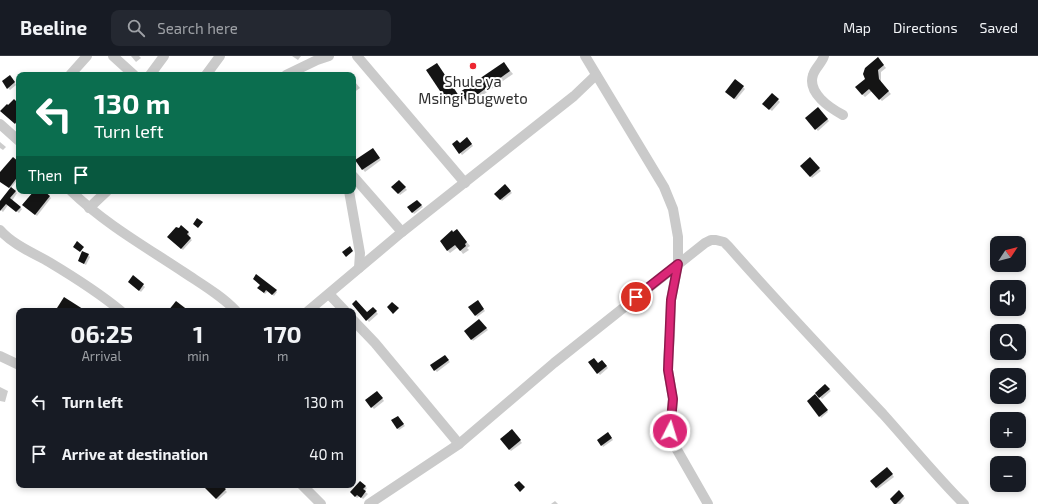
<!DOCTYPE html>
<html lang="en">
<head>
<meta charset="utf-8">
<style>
  body { margin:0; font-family:"Exo 2",sans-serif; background:#242831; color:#f1f3f6; height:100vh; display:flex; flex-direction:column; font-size:15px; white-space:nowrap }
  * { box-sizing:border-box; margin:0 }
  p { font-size:13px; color:#9ea1a6 }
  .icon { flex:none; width:22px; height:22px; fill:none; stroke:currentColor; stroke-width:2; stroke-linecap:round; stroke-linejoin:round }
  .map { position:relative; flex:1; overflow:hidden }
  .side { position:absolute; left:16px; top:252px; width:340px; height:180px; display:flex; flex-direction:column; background:#171b24; border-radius:8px; box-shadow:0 2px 6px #0003 }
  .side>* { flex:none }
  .top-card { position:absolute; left:16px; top:16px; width:340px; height:122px; border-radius:8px; box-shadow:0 2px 6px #0003; background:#0b6e4f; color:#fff; overflow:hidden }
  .needle { width:26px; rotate:54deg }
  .tools { position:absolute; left:990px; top:180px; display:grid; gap:8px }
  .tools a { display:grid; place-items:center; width:36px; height:36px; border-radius:8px; background:#171b24; box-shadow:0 2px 6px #0003; font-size:20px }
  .pin { position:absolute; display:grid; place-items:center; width:34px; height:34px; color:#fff; margin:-17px; border:2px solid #fff; border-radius:50%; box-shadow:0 1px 4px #0007 }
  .me { position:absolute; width:44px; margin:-22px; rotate:5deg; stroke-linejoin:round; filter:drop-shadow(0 0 3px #0008) }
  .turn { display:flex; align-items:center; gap:14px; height:84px; padding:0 12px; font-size:18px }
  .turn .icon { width:52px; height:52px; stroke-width:2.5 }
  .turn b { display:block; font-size:28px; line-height:34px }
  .then { display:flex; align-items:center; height:38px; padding:0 12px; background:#0003; gap:8px; font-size:15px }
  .eta { display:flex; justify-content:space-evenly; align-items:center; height:68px; text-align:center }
  .eta b { font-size:24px; font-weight:700; line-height:28px }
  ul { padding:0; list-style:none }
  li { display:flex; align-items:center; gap:12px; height:52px; padding:0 12px }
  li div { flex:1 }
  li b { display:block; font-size:15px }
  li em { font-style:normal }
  header { display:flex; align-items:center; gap:24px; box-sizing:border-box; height:56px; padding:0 20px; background:#171b24; border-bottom:1px solid #363941 }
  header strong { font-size:19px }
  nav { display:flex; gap:22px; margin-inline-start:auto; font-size:14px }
  .search { width:280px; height:36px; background:#242831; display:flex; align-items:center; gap:10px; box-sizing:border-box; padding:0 14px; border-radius:8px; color:#9ea1a6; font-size:15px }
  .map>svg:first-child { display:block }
  .shadow { fill:#0003 }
  .building { fill:#141414 }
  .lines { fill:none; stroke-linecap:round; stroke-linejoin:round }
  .street { stroke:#cacaca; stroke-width:10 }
  .route-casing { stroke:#8e194d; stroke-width:10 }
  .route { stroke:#db2777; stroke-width:7 }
  .poi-dot { fill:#ed2631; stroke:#fff; stroke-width:1.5 }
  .labels { text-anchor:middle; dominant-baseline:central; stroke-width:4; stroke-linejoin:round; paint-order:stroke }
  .poi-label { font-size:15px; fill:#2d2d2d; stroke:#fff }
</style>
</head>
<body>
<header>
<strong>Beeline</strong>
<div class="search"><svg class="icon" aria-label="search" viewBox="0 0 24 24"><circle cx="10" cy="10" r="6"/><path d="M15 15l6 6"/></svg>Search here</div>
<nav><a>Map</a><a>Directions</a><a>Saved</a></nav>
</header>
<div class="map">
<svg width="1038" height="448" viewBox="0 0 1038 448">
  <rect width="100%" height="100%" fill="#fff"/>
  <g class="shadow">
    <path d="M131,0H139L141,2L136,6Z"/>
    <path d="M292,0H301L298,4Z"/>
    <path d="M880,5L886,12L881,16V27L891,38L882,45L872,35L865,41L862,38L866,23Z"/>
    <path d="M504,7L513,18L470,48L468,45Z"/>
    <path d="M437,8L461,43L452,50L428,14Z"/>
    <path d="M12,22L16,29L10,34L8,32Z"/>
    <path d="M355,26L360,32L353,37V27Z"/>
    <path d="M743,31L745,33L736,44L728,38Z"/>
    <path d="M772,38L780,46L772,55L763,48Z"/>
    <path d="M818,53L829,65L818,75L807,63Z"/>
    <path d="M469,84L473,90L462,99L453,88H460Z"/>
    <path d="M0,86L6,91L3,94L0,92Z"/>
    <path d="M374,95L381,104L365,116L356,105Z"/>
    <path d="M810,102L821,115L812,122L801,110Z"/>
    <path d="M19,107V122L11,132L17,137L12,145L22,153L19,157L8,149L3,156L0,153V147L11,133L0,125V118Z"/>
    <path d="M399,125L407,134L400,139L393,131Z"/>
    <path d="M505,129L512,137L502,145L495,138Z"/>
    <path d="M34,135H43L51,142L37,160L23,148Z"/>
    <path d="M417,145L423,151L414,158L409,151Z"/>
    <path d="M181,171L190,178L188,181L192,184L183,194L169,181Z"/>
    <path d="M457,174L470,190L467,192L469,194L463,198L458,191L450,197L447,194L453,177Z"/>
    <path d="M88,199L90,201L86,209L79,205Z"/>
    <path d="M133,221L145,231L141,236L131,228Z"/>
    <path d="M258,232L276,235L277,236L274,240L268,235L265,238Z"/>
    <path d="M479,247L485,255L477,261L476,259Z"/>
    <path d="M353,248L367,257L373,252L378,258L369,266Z"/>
    <path d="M481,266L488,274L473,285L465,275Z"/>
    <path d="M446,302L450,306L437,316L435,314Z"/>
    <path d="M604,307L608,312L600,319L598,317V308Z"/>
    <path d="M825,329L831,335L822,343L816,337Z"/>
    <path d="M0,331L8,335L5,346L0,345Z"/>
    <path d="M379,338L384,345L374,353L372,351Z"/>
    <path d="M816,341L828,356L821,362L820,360Z"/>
    <path d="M399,363L405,370L399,374L397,372Z"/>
    <path d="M514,377L522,387L511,395L509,393Z"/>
    <path d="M610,379L613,384L603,391L602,389Z"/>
    <path d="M889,414L894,421L878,433L876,431Z"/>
    <path d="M360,426L367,432L364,435L368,438L363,443L360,440L357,442L351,436Z"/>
    <path d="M203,429H220L227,436L218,444Z"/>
    <path d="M899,436L905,442L900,448H896Z"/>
    <path d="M555,445L558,448H551Z"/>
  </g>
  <g class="building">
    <path d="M878,1L884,9L878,14L879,23L889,35L879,44L869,33L862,39L855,31L865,23L863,18L865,12Z"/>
    <path d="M504,6L510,15L467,46L460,36Z"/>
    <path d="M437,7L459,40L448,47L426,14Z"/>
    <path d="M10,19L15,26L7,33L2,25Z"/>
    <path d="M735,23L744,30L734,43L725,36Z"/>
    <path d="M772,37L779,43L769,54L762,48Z"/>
    <path d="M14,43L19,48V62L15,68L0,55L7,48L8,49Z"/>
    <path d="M818,51L828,63L815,74L805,62Z"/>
    <path d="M467,81L472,88L459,98L452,88L457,84L460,87Z"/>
    <path d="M373,92L380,102L362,114L355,104Z"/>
    <path d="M13,101L19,106V119L9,132L0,126V116Z"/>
    <path d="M810,101L820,112L810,121L800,110Z"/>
    <path d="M399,124L406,131L398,138L391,131Z"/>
    <path d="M505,128L511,135L500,144L494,138Z"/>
    <path d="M11,131L16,135L10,142L21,151L16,156L6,148L0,155V145Z"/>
    <path d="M34,135H44L50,140L35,159L22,149Z"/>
    <path d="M417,144L422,149L412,157L407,151Z"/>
    <path d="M197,162L203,166L198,172L193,168Z"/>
    <path d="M181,169L189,176L187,178L191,182L181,193L167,181L176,171L179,172Z"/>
    <path d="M457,173L467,186L465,188L466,190L460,195L455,189L447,195L440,185L452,174L453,176Z"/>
    <path d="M77,185L84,191L80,196L73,191Z"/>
    <path d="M350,190L353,195L346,201L342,196Z"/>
    <path d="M82,195L89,198L84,208L78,205Z"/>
    <path d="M256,218L277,234L272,239L266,234L264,237L257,232L260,229L253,223Z"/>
    <path d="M133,219L144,228L139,235L128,226Z"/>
    <path d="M64,241L86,255H62L57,252Z"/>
    <path d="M356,244L367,256L373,251L377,255L366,265L352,248Z"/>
    <path d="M478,244L484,253L475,260L468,251Z"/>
    <path d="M176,245L189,255H168Z"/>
    <path d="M392,246L399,252L393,258L387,251Z"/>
    <path d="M479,263L487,272L471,284L464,275Z"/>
    <path d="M445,299L449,304L434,315L430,309Z"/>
    <path d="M594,302L598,307L602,304L607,310L597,318L588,306Z"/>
    <path d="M825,328L830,333L819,342L815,337Z"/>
    <path d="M377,335L383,342L371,352L365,344Z"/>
    <path d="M815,338L828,354L819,361L807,345Z"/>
    <path d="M398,360L404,368L397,373L391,364Z"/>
    <path d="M512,373L521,384L509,394L500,383Z"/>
    <path d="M608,376L612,382L601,390L597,384Z"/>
    <path d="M887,411L893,418L876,432L870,425Z"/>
    <path d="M360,425L366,430L363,433L366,435L361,442L357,439L355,441L350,436Z"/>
    <path d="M519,425L525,431L520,436L514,429Z"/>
    <path d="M202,429H221L226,433L216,443Z"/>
    <path d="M899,434L904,440L896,448H894L890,443Z"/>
  </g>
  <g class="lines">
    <g class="street">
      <path d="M113,0L134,19"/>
      <path d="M357,0L465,127"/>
      <path d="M585,0L664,131L673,153L678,181V208L671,244L670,279L668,305V314L673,343L670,375L672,385L708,448"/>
      <path d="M824,0C822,7 815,12 813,19C807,37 830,52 843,59"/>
      <path d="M70,19L87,0"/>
      <path d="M150,19L164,0"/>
      <path d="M206,19L220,0"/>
      <path d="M286,19L317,4L329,0"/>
      <path d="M0,68L19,85"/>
      <path d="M353,120L402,176"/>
      <path d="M71,135C105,168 146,191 185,217C203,229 222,240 236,255"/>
      <path d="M349,135L360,197L359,212"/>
      <path d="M89,152L107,135"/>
      <path d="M0,174C12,188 33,197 49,206C74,221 98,236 121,255"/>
      <path d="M329,238L345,255"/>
      <path d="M308,255L402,176L574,40L596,19"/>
      <path d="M353,264L375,287L459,388"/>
      <path d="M0,300L19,309"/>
      <path d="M302,429L321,448"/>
      <path d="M369,448L459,388L554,307L705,187L711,184H716L724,186L729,191C779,248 831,303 883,358C910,388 936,420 964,448"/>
    </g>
  </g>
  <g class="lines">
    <defs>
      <path id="route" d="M636,241L678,208L671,244L668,314L673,343L670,375"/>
    </defs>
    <use href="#route" class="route-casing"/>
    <use href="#route" class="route"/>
  </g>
  <circle class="poi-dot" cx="473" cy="10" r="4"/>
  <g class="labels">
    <g class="poi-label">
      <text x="473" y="25">Shule ya<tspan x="473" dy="17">Msingi Bugweto</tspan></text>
    </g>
  </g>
</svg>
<div class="tools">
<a><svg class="needle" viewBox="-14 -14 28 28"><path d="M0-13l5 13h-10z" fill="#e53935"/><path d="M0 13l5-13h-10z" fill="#9ea1a6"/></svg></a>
<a><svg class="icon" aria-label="sound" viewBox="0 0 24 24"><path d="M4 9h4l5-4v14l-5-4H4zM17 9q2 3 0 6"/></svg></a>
<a><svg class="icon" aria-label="search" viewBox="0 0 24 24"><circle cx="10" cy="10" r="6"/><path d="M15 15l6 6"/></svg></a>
<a><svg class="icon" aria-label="layers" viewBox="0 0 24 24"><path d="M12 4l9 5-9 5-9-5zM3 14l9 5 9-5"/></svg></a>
<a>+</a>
<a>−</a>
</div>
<div class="pin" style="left:636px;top:241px;background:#d93025"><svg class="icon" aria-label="arrive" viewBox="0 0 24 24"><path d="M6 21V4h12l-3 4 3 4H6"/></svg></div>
<svg class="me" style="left:670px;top:375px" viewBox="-20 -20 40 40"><circle r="17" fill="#db2777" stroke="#fff" stroke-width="3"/><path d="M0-11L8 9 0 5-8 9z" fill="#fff"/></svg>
<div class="top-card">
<div class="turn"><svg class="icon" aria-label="left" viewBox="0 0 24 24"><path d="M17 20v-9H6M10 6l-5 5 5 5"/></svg><div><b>130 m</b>Turn left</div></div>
<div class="then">Then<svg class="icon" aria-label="arrive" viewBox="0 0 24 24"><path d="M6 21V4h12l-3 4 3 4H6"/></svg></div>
</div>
<section class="side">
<div class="eta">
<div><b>06:25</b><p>Arrival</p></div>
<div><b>1</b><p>min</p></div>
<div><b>170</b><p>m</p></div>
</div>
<ul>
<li><svg class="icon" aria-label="left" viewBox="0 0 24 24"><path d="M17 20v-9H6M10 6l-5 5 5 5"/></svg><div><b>Turn left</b></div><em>130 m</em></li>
<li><svg class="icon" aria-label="arrive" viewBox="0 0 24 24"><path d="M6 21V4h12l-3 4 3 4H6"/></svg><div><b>Arrive at destination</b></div><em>40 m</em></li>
</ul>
</section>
</div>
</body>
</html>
